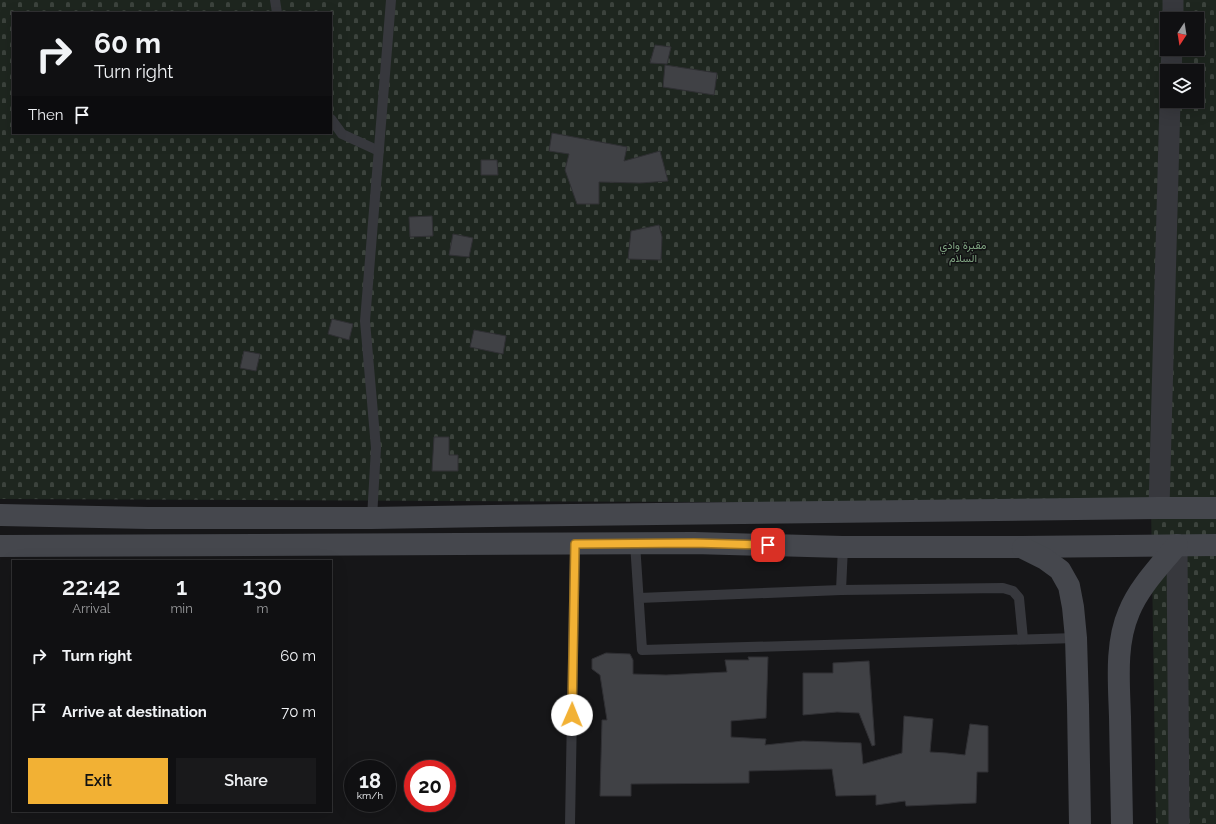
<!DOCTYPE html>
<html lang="en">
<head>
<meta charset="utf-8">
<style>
  body { margin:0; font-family:Raleway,Vazirmatn,sans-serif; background:#19191b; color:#f1f3f6; height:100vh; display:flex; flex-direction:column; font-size:15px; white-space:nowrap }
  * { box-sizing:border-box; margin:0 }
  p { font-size:13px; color:#9c9d9f }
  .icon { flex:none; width:22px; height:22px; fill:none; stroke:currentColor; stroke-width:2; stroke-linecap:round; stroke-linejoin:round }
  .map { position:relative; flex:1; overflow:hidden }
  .details { position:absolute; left:12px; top:560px; width:320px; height:252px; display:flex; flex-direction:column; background:#101012; border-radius:0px; box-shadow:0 4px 16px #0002,0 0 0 1px #303032 }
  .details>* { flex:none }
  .banner { position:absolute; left:12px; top:12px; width:320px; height:122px; border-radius:0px; box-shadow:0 4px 16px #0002,0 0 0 1px #303032; background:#101012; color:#f1f3f6; overflow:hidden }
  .needle { width:26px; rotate:192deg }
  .tools { position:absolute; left:1160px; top:12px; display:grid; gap:8px }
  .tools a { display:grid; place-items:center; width:44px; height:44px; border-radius:0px; background:#101012; box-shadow:0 4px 16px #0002,0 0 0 1px #303032; font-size:20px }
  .speed { position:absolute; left:344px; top:760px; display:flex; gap:8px; font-size:20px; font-weight:700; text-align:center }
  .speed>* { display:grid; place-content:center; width:52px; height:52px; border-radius:50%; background:#101012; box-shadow:0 4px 16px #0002,0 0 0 1px #303032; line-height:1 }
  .speed small { font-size:10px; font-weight:400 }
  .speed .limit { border:6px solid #d22; background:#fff; color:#111 }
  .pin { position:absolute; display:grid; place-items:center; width:34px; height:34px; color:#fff; margin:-17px; border-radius:8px; box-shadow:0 2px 6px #0006 }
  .me { position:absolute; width:44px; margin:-22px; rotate:1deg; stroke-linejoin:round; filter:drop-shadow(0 0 3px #0008) }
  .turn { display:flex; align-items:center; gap:14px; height:84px; padding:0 16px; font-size:18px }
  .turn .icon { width:52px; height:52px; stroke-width:2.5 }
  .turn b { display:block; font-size:28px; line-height:34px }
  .then { display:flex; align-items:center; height:38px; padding:0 16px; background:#0003; gap:8px; font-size:15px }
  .eta { display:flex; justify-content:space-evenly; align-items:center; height:68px; text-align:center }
  .eta b { font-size:24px; font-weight:600; line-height:28px }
  .button { display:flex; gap:8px; margin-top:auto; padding:8px 16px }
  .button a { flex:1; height:46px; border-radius:0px; background:#f2b134; color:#111; font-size:16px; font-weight:600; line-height:46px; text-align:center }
  .button a+a { background:#19191b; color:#f1f3f6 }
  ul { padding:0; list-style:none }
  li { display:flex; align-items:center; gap:12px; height:56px; padding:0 16px }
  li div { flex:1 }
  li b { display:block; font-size:15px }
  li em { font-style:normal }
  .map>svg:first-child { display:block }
  .cemetery { fill:url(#cemetery-stones); fill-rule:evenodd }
  .building { fill:#404145; stroke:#303034 }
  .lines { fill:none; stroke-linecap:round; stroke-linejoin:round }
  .lane { stroke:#37383d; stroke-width:10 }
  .street { stroke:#37383d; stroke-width:21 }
  .secondary { stroke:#45474d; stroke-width:22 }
  .route-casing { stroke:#9d7322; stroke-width:10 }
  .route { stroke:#f2b134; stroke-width:7 }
  .labels { text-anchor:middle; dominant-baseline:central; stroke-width:3; stroke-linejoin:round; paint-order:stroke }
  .park-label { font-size:11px; fill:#7fa381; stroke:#111113 }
</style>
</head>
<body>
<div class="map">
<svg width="1216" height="824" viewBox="0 0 1216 824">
  <defs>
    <pattern id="cemetery-stones" width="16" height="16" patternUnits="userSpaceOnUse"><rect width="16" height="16" fill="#1e261f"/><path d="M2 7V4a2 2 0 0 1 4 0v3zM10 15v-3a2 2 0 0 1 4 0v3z" fill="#3c433d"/></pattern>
  </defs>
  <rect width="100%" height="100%" fill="#161618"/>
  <path class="cemetery" d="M0,0H1216V824H1156L1151,504L0,499ZM13,13H331V133H13ZM1167,19H1197V49H1167ZM1167,71H1197V101H1167Z"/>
  <g class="building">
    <path d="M655,45L671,47L667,64L650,63Z"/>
    <path d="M665,65L717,73L714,95L663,87Z"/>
    <path d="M552,133L627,147L624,161L660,151L668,181L640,183L599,182V204H577L565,170L569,154L549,151Z"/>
    <path d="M481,160H497L498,175H481Z"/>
    <path d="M432,216L433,236L410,237L409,217Z"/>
    <path d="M659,225L662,237L661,260L628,259L631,231Z"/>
    <path d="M453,234L473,238L469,257L449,255Z"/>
    <path d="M332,319L353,324L349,340L328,334Z"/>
    <path d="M474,330L506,336L503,354L470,347Z"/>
    <path d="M244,351L260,354L256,371L240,368Z"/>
    <path d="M434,437H449V455H458V471H432Z"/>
    <path d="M606,653L630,654L633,660V674L666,675L727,672L725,660H749L748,657H768L766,718L731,721V737L766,739L765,745L803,741L861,743L863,764L902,753L904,716L933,719L930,752L947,753L965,755L970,724L988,726V772H977L976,803L906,806L905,801L876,805V795L836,796L832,769L749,771V783L631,784V796H600L602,720H607L600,675L592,669V659Z"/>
    <path d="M869,661L875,745L872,746L859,713L837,712L803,715V673H833V663Z"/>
  </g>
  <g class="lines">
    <g class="lane">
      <path d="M275,0L277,13"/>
      <path d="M331,119L342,134L379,151"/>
      <path d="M372,518L376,448L365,321L391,0"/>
      <path d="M635,543L642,650L1076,638"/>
      <path d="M841,590L843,547"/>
      <path d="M639,598L841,590L1003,588L1013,591L1019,598L1023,639"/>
      <path d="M570,824L575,544"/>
    </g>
    <g class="street">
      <path d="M1173,19V0"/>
      <path d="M1171,71L1172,49"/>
      <path d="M1159,508L1170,101"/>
      <path d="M1177,545L1179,824"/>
    </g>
    <g class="secondary">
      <path d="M0,515L148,518H372L491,516L1159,508H1216"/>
      <path d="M0,546L694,543L843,547H1021L1216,545"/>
      <path d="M1023,548L1045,559L1060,570L1069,586L1073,607L1076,638L1078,705L1080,824"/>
      <path d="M1122,824C1121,788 1121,753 1120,717C1119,683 1115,644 1129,612C1139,587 1160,566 1177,545"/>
    </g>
  </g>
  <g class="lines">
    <defs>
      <path id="route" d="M572,715L575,544L694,543L768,545"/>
    </defs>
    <use href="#route" class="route-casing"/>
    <use href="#route" class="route"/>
  </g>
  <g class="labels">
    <g class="park-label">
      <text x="963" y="245">مقبرة وادي<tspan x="963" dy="13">السلام</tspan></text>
    </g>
  </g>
</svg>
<div class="tools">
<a><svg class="needle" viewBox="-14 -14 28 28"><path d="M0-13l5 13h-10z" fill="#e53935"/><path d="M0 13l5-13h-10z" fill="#9c9d9f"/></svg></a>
<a><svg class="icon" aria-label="layers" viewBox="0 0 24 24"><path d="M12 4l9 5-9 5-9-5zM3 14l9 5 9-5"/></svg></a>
</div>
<div class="speed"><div>18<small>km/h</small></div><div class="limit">20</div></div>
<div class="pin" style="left:768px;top:545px;background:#d93025"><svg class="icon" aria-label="arrive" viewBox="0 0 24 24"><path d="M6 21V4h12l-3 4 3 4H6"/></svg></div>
<svg class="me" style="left:572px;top:715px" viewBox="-20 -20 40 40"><circle r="19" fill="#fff"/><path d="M0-13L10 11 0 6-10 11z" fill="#f2b134"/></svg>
<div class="banner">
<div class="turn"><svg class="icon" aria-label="right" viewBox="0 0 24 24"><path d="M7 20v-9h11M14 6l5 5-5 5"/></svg><div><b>60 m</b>Turn right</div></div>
<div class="then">Then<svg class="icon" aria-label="arrive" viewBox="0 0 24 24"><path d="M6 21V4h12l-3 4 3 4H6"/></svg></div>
</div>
<section class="details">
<div class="eta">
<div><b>22:42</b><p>Arrival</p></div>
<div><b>1</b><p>min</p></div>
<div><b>130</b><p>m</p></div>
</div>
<ul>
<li><svg class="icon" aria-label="right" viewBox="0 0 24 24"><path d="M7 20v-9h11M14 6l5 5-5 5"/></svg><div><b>Turn right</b></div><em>60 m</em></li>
<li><svg class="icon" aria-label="arrive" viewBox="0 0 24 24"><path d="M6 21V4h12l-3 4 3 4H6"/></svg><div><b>Arrive at destination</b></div><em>70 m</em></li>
</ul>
<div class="button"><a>Exit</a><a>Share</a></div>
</section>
</div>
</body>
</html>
